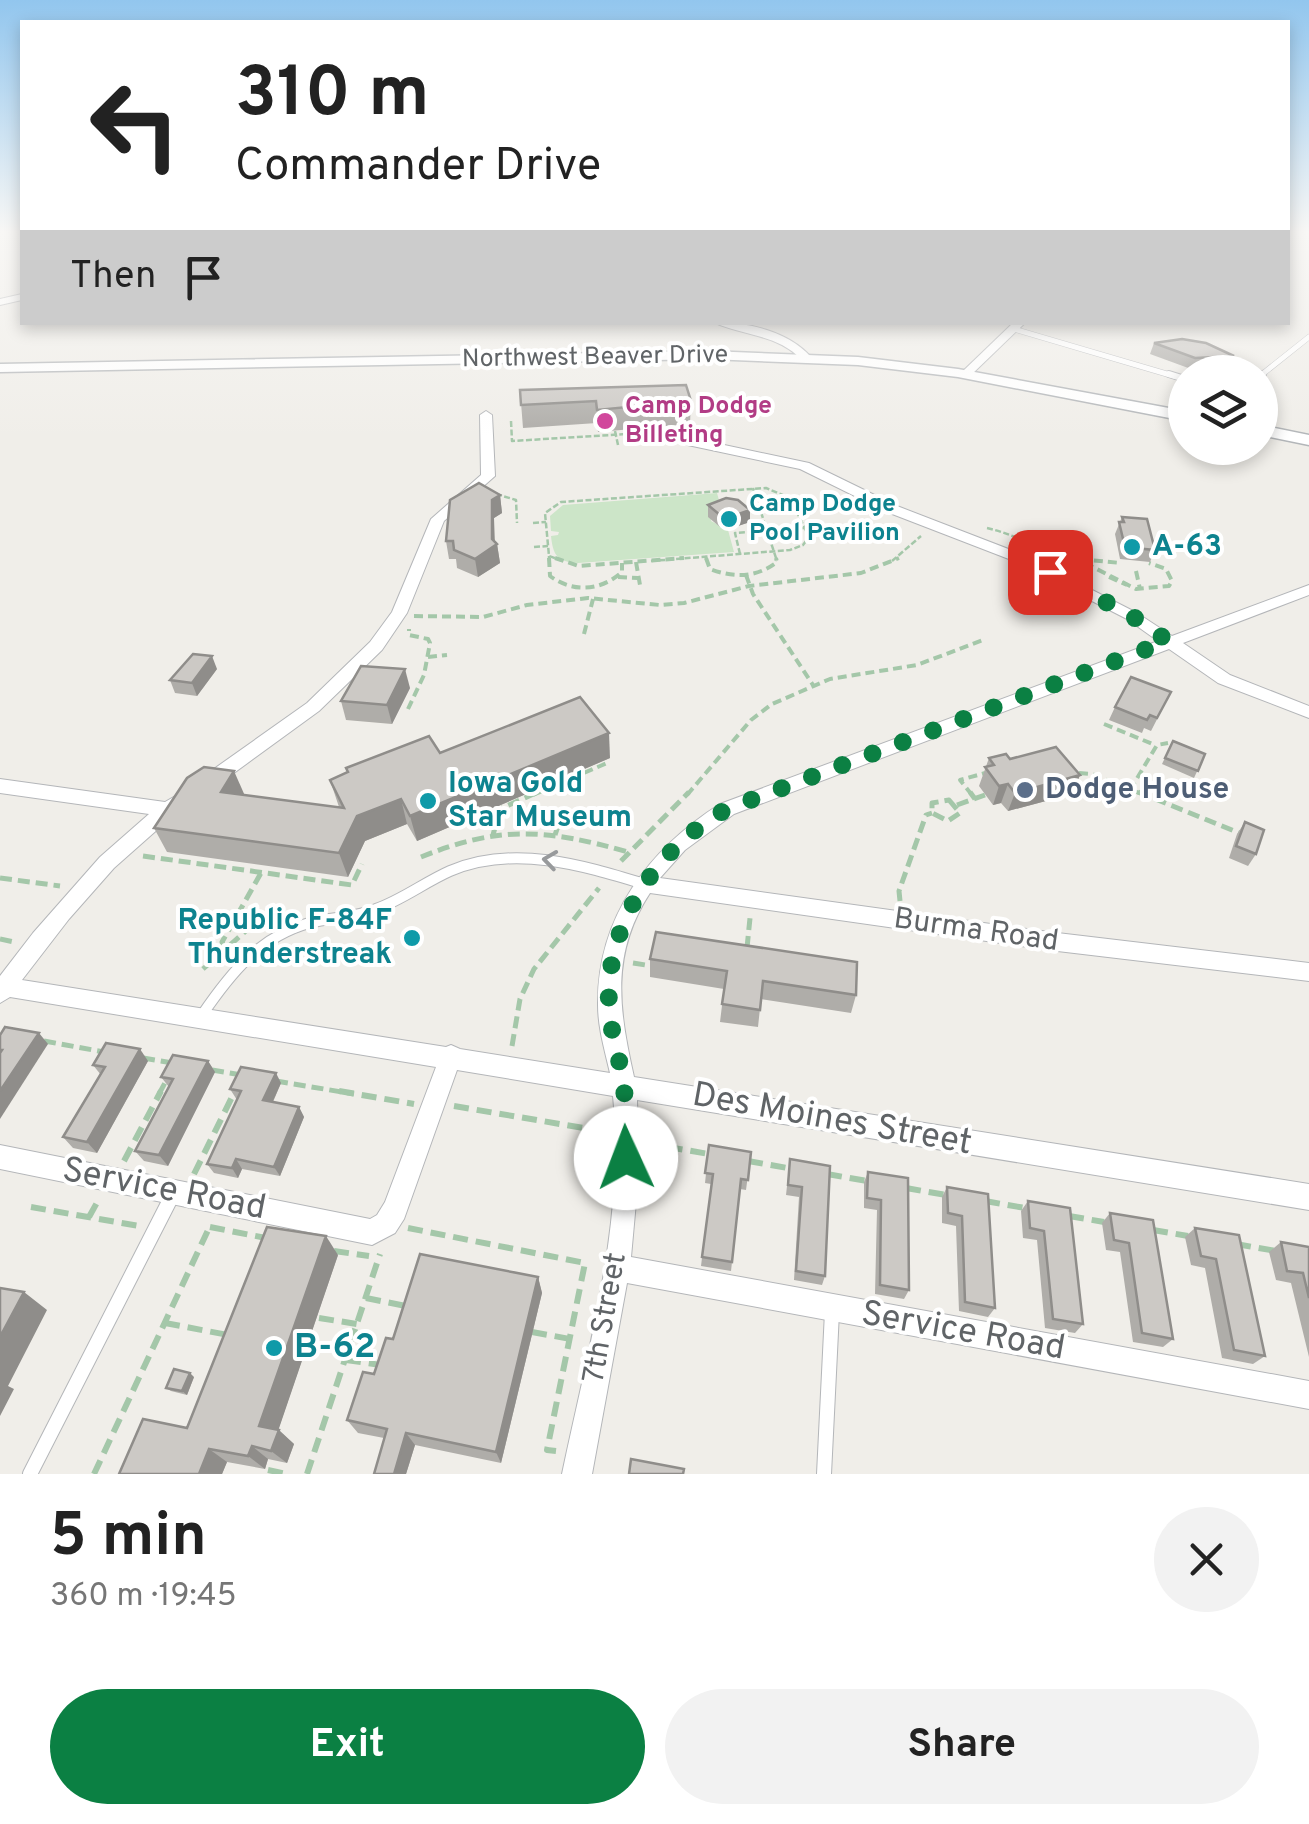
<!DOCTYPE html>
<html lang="en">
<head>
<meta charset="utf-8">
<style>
  body { margin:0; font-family:Overpass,sans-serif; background:#f2f2f2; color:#222; height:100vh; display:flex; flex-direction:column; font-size:38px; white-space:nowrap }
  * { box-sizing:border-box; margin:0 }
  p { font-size:32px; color:#767676 }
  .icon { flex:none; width:55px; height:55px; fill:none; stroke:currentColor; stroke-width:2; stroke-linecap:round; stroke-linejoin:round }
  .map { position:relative; height:1474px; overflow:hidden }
  .sheet { display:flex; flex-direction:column; background:#fff; flex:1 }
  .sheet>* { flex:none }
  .guide { position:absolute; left:20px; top:20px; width:1270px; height:305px; border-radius:0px; box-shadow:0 5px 15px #0003; background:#fff; color:#222; overflow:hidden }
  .buttons { position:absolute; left:1168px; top:355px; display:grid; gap:20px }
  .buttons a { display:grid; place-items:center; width:110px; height:110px; border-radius:50%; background:#fff; box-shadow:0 5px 15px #0003; font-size:50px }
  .pin { position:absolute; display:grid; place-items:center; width:85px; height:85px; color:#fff; margin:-42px; border-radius:20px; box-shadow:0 5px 15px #0006 }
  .me { position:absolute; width:110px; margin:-55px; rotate:358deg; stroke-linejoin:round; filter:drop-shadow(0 0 8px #0008) }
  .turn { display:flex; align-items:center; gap:35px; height:210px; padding:0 50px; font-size:45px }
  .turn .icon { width:130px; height:130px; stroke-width:2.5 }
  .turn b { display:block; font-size:70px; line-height:85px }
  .then { display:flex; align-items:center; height:95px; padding:0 50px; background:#0003; gap:20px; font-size:38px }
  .round { display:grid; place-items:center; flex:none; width:105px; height:105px; border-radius:52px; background:#f2f2f2 }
  .summary { display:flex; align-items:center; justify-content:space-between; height:170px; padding:0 50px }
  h1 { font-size:60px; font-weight:700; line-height:75px }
  .cta { display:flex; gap:20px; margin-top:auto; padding:20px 50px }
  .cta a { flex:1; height:115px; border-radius:60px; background:#0b8043; color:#fff; font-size:40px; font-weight:700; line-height:115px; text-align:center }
  .cta a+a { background:#f2f2f2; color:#222 }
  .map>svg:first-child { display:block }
  .green { fill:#cce5c8 }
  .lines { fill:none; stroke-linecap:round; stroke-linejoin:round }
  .lane-far3-casing { stroke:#b4b6b9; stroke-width:6 }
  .lane-far2-casing { stroke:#b4b6b9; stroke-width:8 }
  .lane-far1-casing { stroke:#b4b6b9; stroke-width:12 }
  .lane-casing { stroke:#b4b6b9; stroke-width:16 }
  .street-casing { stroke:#b4b6b9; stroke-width:2 }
  .secondary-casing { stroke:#b3b6b9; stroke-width:3 }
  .path-far3 { stroke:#a4c7a9; stroke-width:2.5; stroke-dasharray:6 2.5; stroke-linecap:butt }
  .path-far2 { stroke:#a4c7a9; stroke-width:4; stroke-dasharray:9 5; stroke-linecap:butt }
  .path-far1 { stroke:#a4c7a9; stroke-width:5; stroke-dasharray:12 6; stroke-linecap:butt }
  .path { stroke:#a4c7a9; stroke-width:6; stroke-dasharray:15 8; stroke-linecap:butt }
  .lane-far3 { stroke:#fff; stroke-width:5 }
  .lane-far2 { stroke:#fff; stroke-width:6 }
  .lane-far1 { stroke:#fff; stroke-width:10 }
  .lane { stroke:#fff; stroke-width:14 }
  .street { fill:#fff; fill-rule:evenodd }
  .secondary { fill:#fff; fill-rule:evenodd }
  .wall { fill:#afada9 }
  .shaded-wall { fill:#8f8d8a }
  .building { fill:#ccc9c5; stroke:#8f8d8a; stroke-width:2.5 }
  .oneway { stroke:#989a9c }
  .route { stroke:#0b8043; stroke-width:18; stroke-dasharray:0 32.4 }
  .hotel-dot { fill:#d1479c; stroke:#fff; stroke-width:4 }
  .culture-dot { fill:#0f9aa8; stroke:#fff; stroke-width:4 }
  .service-dot { fill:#5c6f8a; stroke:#fff; stroke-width:4 }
  .labels { text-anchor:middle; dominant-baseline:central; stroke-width:8; stroke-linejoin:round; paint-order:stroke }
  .far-street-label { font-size:25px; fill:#606467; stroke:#fff }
  .far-hotel-label { font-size:25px; font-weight:bold; fill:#b23c85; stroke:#fff; text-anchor:start }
  .far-culture-label { font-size:25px; font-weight:bold; fill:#0d838f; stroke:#fff; text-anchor:start }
  .culture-label { font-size:30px; font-weight:bold; fill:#0d838f; stroke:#fff; text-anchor:start }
  .service-label { font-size:30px; font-weight:bold; fill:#4e5e75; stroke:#fff; text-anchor:start }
  .street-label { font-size:30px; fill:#606467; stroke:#fff }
  .near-street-label { font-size:35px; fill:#606467; stroke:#fff }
  .near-culture-label { font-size:35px; font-weight:bold; fill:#0d838f; stroke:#fff; text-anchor:start }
</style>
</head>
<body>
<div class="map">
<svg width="1309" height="1474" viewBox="0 0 1309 1474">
  <rect width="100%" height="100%" fill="#f0eee9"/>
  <path class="green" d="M717,493L722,511L714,513L711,521L728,530L734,552L578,563C557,562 553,555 551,536L558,535L559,532L551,531L550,516L563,505Z"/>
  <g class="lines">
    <defs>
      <g id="lane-far3">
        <path d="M1014,329L1177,377"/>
        <path d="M1260,376L1309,337"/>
      </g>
      <g id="lane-far2">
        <path d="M1169,374L1185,379"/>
        <path d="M1260,376L1263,374"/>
      </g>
      <path id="lane-far1" d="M202,1015C230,974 259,937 309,923C331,917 355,918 376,909C402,900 425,882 450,871C513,844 582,865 644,884"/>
      <g id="lane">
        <path d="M30,1474L172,1196"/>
        <path d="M824,1474L832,1312"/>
      </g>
      <g id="street">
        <path d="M22,294V300L0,305V299Z"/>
        <path d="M713,322C747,322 788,331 811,357L801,359C777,334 743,336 713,322Z"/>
        <path d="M1014,322H1026L970,376H962V372Z"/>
        <path d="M486,411L492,415L495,476L444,521L407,613L382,650L319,711L216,786H204L201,781L204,776L307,703L370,642L392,612L431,519L481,475L480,415Z"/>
        <path d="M687,437L809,463L897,506L1024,555L1137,613L1172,636L1309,585V595L1183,643L1230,675L1309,706V718L1218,683L1169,649L734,814L685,850L660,878L1049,932L1309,963V981L1049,950L650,893C610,954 619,1010 634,1077L1309,1184V1210L637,1100L639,1169L631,1257L1309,1381V1409L627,1283L592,1474H562C587,1354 626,1219 613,1096L457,1070L404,1219L395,1233L372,1245L0,1169V1145L370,1219L377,1215L385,1202L436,1067L10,997L0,1003V976L33,933L100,857L149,814L0,793V779L165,802L184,791L191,793L193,798L114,868L69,919L22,980L446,1047L451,1045L460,1049L610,1073C605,1051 598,1028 598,1005C597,917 649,849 720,804L1158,641L1127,619L1014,561L887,512L800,469L683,444L681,441Z"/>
      </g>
      <g id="secondary">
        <path d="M709,351L858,357L958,369L1185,411V421L958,377L858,365L709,359L0,372V364Z"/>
        <path d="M1260,425L1309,435V445L1260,435Z"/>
      </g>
    </defs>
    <use href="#lane-far3" class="lane-far3-casing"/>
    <use href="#lane-far2" class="lane-far2-casing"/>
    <use href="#lane-far1" class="lane-far1-casing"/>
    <use href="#lane" class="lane-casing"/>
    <use href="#street" class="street-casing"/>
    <use href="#secondary" class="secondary-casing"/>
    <g class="path-far3">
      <path d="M511,421L512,441L676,431"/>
      <path d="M615,431L618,445"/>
      <path d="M753,488L777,561"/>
      <path d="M496,494L516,500L517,523"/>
      <path d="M747,508L797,505"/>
      <path d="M533,523L546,522"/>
      <path d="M987,528C1022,536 1054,558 1089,561"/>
      <path d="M534,547L548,546"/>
      <path d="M740,554L735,533L806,528"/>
      <path d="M549,556V561"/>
      <path d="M705,556L707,561"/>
      <path d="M563,561L549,556L545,513L561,502L766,488L790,498L809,537L803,545L790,550L651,561"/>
      <path d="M892,561L921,536"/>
    </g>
    <g class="path-far2">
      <path d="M549,558L550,576C573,593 601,591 622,572V563"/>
      <path d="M555,558L579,566L684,558"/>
      <path d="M706,558L710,569C734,578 756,578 777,562L776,558"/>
      <path d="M1066,558L1121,563"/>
      <path d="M636,562L640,585"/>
      <path d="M1085,563L1136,589L1169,586L1172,581L1166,569L1149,563"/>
      <path d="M1136,571L1140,589"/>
      <path d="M746,575L753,594L813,685"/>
      <path d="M618,577L638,578"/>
      <path d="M1109,577L1127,585"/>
      <path d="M414,616L483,617L527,605L588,598L660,605L684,603L749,586L861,573L899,558"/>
      <path d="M584,634L593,599"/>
      <path d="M428,657L447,655"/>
      <path d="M408,709L424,675L430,643L428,639L409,635V629"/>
      <path d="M1104,724L1155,745"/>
      <path d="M1079,773L1092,774L1144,795"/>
      <path d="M1130,790L1157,745L1168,743"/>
      <path d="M533,795L607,763"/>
      <path d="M687,795L751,720L772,704L830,679L917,665L983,640"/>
      <path d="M972,795L960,780L985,773"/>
    </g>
    <g class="path-far1">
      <path d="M970,792L975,799"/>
      <path d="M1138,792L1242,834"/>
      <path d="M949,800L960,813L948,821L932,813V803Z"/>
      <path d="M957,805L985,795"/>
      <path d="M493,835L500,809L538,792"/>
      <path d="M555,835L561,817"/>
      <path d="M143,856L352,885L362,864"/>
      <path d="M421,857C500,825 547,829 628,852"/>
      <path d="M621,861L689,792"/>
      <path d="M0,878L60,886"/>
      <path d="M900,901L899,891L926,815L932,813"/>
      <path d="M0,939L14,942"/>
      <path d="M224,947L222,942L261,873"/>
      <path d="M747,948L750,918"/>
      <path d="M633,963L652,966"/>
      <path d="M203,969L248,929"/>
      <path d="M44,1041L104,1052"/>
      <path d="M512,1046L520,999L534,969L599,888"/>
      <path d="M143,1058L173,1063"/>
      <path d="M212,1070L242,1075"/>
      <path d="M276,1081L354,1094"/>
      <path d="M159,1094L166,1081"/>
    </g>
    <g class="path">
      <path d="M339,1091L414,1104"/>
      <path d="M454,1106L607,1132"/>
      <path d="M645,1143L709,1154"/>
      <path d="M124,1161L161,1091"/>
      <path d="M748,1161L793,1169"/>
      <path d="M194,1174L234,1093"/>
      <path d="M827,1174L867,1181"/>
      <path d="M906,1188L946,1195"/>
      <path d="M985,1201L1025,1208"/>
      <path d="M31,1207L139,1226"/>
      <path d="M1069,1216L1104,1222"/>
      <path d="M89,1217L99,1199"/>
      <path d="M210,1227L266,1238"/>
      <path d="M408,1228L585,1263L547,1450L556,1451"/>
      <path d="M1153,1230L1188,1236"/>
      <path d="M1236,1244L1276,1251"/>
      <path d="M334,1251L369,1256"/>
      <path d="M366,1298L406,1306"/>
      <path d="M319,1318L357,1324"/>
      <path d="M165,1323L228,1335"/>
      <path d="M532,1332L570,1339"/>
      <path d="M346,1360L381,1365"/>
      <path d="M268,1470L286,1474"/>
      <path d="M94,1474L209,1228"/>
      <path d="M307,1474L380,1254"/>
    </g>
    <use href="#lane-far3" class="lane-far3"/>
    <use href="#lane-far2" class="lane-far2"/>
    <use href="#lane-far1" class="lane-far1"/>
    <use href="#lane" class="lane"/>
    <use href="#street" class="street"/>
    <use href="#secondary" class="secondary"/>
  </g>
  <g class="wall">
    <path d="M1154,343L1234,356L1229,367L1191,369L1150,354Z"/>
    <path d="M520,390L691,401L690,424L598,432L597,423L523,428Z"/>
    <path d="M500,495L502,513L494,518V542L497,544L500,563L478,577L457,568L456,559H449L446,541Z"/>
    <path d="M708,505L750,522L732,528L720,527L708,517Z"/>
    <path d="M1122,517L1155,550L1150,562L1120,559L1115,534Z"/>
    <path d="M217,669L197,696L175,693L170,680Z"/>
    <path d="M410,688L392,724L346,720L341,701Z"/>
    <path d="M1171,692L1151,731L1144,728L1142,733L1109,720L1115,707Z"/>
    <path d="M1173,741L1205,754L1194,778L1162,764Z"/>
    <path d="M440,753L610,758L417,841L407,824L365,841L348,877L167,852L154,828L244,795L339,807L330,780L347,773L346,768Z"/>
    <path d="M989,758L1010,759L1080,775L1072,794L1008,811L1001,803L993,805L979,786Z"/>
    <path d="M1245,822L1256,854L1248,866L1229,858L1237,834Z"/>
    <path d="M656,932L856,995L851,1013L761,999L758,1027L720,1022L724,989L650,977V959Z"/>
    <path d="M148,1061L97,1153L73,1148L63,1137L101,1075L93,1065Z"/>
    <path d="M208,1061L215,1072L168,1166L144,1161L135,1151L169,1087L161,1077Z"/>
    <path d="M281,1083L273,1102L299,1107L304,1117L280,1176L242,1169L238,1178L214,1173L207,1164L237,1100L230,1089Z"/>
    <path d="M709,1145L751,1152L746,1190L740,1189L731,1271L701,1266L711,1184L705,1183Z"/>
    <path d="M790,1159L830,1166L825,1276L822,1285L794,1280L799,1197L786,1195Z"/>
    <path d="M868,1172L908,1178L909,1290L904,1299L875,1294L877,1210L864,1208V1182Z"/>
    <path d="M947,1187L988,1194L995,1308L988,1317L959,1311L956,1226L942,1223V1197Z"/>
    <path d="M1028,1201L1070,1208L1083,1324L1075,1333L1045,1328L1037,1240L1023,1238L1021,1211Z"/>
    <path d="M1110,1213L1153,1220L1173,1339L1163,1347L1133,1342L1120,1252L1106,1250L1102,1223Z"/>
    <path d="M1195,1228L1239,1235L1265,1356L1253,1364L1222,1358L1205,1268L1191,1265L1185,1237Z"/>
    <path d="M1281,1242L1309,1247V1357L1291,1283L1276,1280L1269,1252Z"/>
    <path d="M338,1255L278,1430L294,1444L287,1463L268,1459L265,1469L227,1462L222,1474L187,1428Z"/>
    <path d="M538,1277L542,1293L501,1463L415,1445L406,1474H374L384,1438L358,1433L347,1420L393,1339Z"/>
    <path d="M194,1377L187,1395L171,1391L166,1388Z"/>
  </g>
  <g class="shaded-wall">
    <path d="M500,495L502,513L494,518L495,546L497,544L500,563L478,577L475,559L492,500Z"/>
    <path d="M750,510V522L732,528L733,516Z"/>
    <path d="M212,656L217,669L197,696L192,683Z"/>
    <path d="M405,669L410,688L392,724L387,705Z"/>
    <path d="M609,733L610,758L417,841L410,816Z"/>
    <path d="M234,771L245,796L221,792Z"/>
    <path d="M1080,775L1072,794L1008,811L1015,793Z"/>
    <path d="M1008,784L1001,803L993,805L999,786Z"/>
    <path d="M401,799L407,824L365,841L348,877L339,853L357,816Z"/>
    <path d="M39,1033L48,1044L0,1119V1091Z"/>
    <path d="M140,1049L148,1061L97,1153L87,1142Z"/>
    <path d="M208,1061L215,1072L168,1166L159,1155Z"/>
    <path d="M276,1073L281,1083L269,1110L263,1100Z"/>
    <path d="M299,1107L304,1117L280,1176L274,1167Z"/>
    <path d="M236,1159L242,1169L238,1178L232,1168Z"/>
    <path d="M326,1236L338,1255L275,1440L259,1426Z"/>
    <path d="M538,1277L542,1293L501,1463L496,1452Z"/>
    <path d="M24,1292L47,1310L8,1386L14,1389L0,1416V1337Z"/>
    <path d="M190,1373L194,1377L187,1395L182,1391Z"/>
    <path d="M279,1430L294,1444L287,1463L271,1451Z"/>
    <path d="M406,1433L415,1445L406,1474H394Z"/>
    <path d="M252,1446L268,1459L265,1469L248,1456Z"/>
    <path d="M209,1449L227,1462L222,1474H199Z"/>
  </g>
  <g class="building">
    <path d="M1182,339L1206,343L1234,356L1195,358L1154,343Z"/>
    <path d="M686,385L691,401L597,410L596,401L521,405L520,390Z"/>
    <path d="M479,483L500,495L492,500V539L497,544L475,559L454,550L453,541H446L450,500Z"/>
    <path d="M726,498L738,500L750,510L733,516L720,515L708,505Z"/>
    <path d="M1122,517L1147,519L1155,550L1125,547L1119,522H1124Z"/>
    <path d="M193,654L212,656L192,683L170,680Z"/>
    <path d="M361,666L405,669L387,705L341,701Z"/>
    <path d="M1131,677L1171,692L1157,718L1150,715L1147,720L1115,707Z"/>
    <path d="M580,697L609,733L410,816L401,799L357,816L339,853L154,828L187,778L204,767L234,771L221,792L344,808L330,780L348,772L346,768L429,736L440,753Z"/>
    <path d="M1173,741L1205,754L1198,771L1165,758Z"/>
    <path d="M1056,747L1080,775L1015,793L1008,784L999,786L985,767L994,765L989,758L1006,754L1010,759Z"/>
    <path d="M1245,822L1264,830L1256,854L1236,846Z"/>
    <path d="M656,932L857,962L856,995L763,981L760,1010L722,1004L727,971L650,959Z"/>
    <path d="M5,1027L39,1033L0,1091V1053L2,1050H0V1035Z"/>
    <path d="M106,1043L140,1049L87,1142L63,1137L105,1067L93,1065Z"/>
    <path d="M173,1055L208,1061L159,1155L135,1151L173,1079L161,1077Z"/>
    <path d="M241,1067L276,1073L263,1100L299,1107L274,1167L236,1159L232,1168L207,1164L241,1091L230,1089Z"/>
    <path d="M709,1145L751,1152L748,1180L741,1179L732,1262L702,1257L713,1174L705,1173Z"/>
    <path d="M790,1159L830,1166L825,1276L796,1271L802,1187L788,1185Z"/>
    <path d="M868,1172L908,1178L909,1290L880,1285L881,1200L867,1198Z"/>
    <path d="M947,1187L988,1194L995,1308L965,1302L962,1216L948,1213Z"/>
    <path d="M1028,1201L1070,1208L1083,1324L1053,1319L1044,1231L1030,1228Z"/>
    <path d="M1110,1213L1153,1220L1173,1339L1142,1333L1129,1243L1114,1240Z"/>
    <path d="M267,1227L326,1236L259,1426L279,1430L271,1451L252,1446L248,1456L209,1449L199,1474H119L143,1419L187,1428Z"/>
    <path d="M1195,1228L1239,1235L1265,1356L1234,1350L1216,1259L1201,1256Z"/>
    <path d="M1281,1242L1309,1247V1298L1303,1273L1287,1271Z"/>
    <path d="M420,1254L538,1277L496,1452L406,1433L394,1474H374L387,1429L347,1420L363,1372L374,1374L386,1338L393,1339Z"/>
    <path d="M0,1288L24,1292L0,1337Z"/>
    <path d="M174,1369L190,1373L182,1391L166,1388Z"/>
    <path d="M631,1459L684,1469L683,1474H629Z"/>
  </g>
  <defs><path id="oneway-chevron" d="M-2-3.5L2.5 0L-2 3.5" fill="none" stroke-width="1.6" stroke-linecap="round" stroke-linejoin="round" transform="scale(2.5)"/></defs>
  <use class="oneway" href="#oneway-chevron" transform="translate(550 860) rotate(-172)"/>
  <linearGradient id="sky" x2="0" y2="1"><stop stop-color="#92c6ee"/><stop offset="0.53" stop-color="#f8f7f5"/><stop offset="1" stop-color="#f8f7f5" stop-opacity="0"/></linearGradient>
  <rect width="1309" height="438" fill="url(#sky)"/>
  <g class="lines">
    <path class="route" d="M626,1158C625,1135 626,1111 624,1088C621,1060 610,1033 609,1005C605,923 658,847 727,809L1168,641L1132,616L1050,572"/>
  </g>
  <circle class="hotel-dot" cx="605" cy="421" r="10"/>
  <g class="culture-dot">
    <circle cx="729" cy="519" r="10"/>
    <circle cx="1132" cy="547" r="10"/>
    <circle cx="428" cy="801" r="10"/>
    <circle cx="412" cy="938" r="10"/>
    <circle cx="274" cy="1348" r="10"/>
  </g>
  <circle class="service-dot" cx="1025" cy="790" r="10"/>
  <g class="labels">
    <g class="far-street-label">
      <text transform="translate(595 358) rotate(-1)">Northwest Beaver Drive</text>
    </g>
    <g class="far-hotel-label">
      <text x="625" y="407">Camp Dodge<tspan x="625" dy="29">Billeting</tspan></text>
    </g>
    <g class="far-culture-label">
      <text x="749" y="505">Camp Dodge<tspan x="749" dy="29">Pool Pavilion</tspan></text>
    </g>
    <g class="culture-label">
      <text x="1152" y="547">A-63</text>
      <text x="448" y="784">Iowa Gold<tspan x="448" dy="34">Star Museum</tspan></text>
      <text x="392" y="921" text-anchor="end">Republic F-84F<tspan x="392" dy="34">Thunderstreak</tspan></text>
    </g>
    <g class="service-label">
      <text x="1045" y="790">Dodge House</text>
    </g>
    <g class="street-label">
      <text transform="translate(976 931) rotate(8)">Burma Road</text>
      <text transform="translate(606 1318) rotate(-80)">7th Street</text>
    </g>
    <g class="near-street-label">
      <text transform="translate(832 1120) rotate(10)">Des Moines Street</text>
      <text transform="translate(164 1190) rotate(11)">Service Road</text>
      <text transform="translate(963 1332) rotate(10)">Service Road</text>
    </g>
    <g class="near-culture-label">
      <text x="294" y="1348">B-62</text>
    </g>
  </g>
</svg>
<div class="buttons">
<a><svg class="icon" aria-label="layers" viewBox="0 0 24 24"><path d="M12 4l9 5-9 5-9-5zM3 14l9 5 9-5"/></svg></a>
</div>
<div class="pin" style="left:1050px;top:572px;background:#d93025"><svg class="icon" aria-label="arrive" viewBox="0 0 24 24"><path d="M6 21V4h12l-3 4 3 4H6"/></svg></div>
<svg class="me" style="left:626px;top:1158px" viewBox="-20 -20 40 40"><circle r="19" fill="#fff"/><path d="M0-13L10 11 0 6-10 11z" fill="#0b8043"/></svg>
<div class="guide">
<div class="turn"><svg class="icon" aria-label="left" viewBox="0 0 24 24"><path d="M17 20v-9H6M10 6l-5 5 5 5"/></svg><div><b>310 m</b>Commander Drive</div></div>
<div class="then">Then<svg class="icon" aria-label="arrive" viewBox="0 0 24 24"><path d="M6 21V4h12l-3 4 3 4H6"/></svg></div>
</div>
</div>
<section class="sheet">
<div class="summary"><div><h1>5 min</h1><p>360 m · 19:45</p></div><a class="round"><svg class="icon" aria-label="close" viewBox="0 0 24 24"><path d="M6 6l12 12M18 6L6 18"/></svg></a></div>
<div class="cta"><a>Exit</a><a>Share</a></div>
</section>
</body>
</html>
